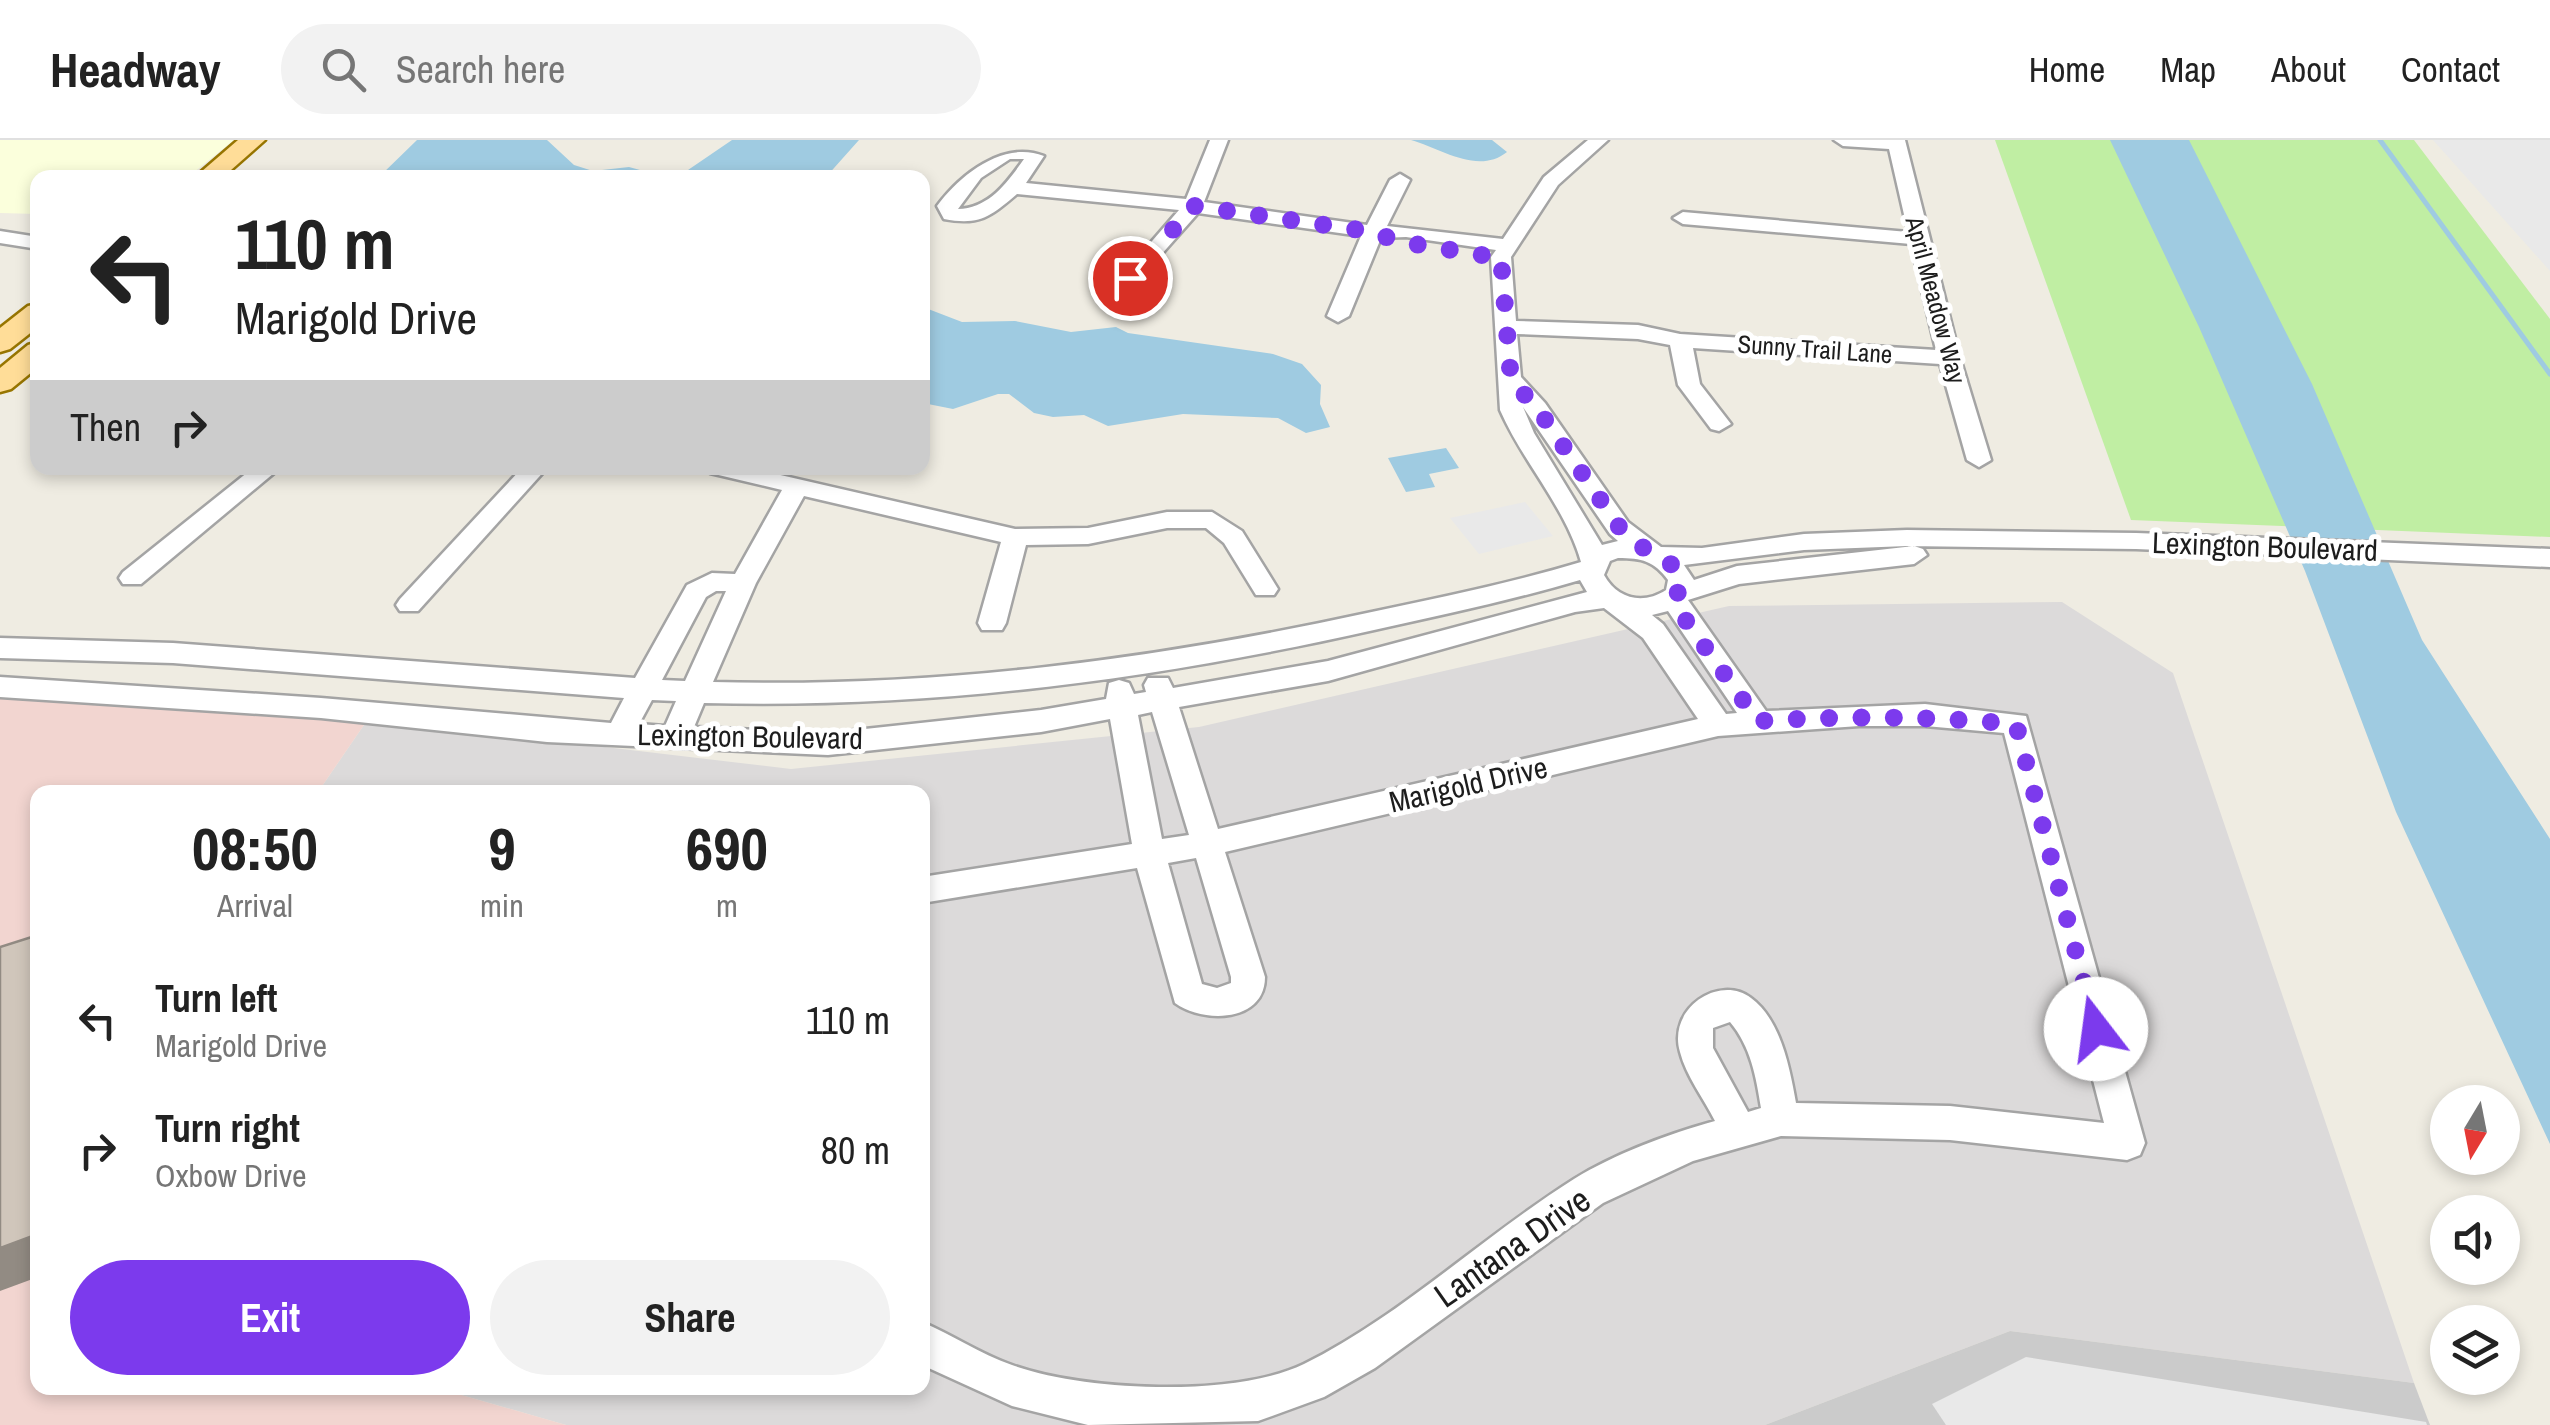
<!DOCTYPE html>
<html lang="en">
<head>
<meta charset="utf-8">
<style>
  body { margin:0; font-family:"Archivo Narrow",sans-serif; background:#f2f2f2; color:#222; height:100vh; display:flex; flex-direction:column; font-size:38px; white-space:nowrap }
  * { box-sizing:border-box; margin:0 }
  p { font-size:32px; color:#767676 }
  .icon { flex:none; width:55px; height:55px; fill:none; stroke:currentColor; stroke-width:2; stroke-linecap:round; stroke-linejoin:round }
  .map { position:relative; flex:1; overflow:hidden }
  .panel { position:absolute; left:30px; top:645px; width:900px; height:610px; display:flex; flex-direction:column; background:#fff; border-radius:20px; box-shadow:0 5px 15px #0003 }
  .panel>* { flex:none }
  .top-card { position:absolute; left:30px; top:30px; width:900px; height:305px; border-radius:20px; box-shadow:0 5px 15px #0003; background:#fff; color:#222; overflow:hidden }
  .needle { width:65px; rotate:190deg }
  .controls { position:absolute; left:2430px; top:945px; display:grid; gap:20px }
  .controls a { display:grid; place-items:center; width:90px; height:90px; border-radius:50%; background:#fff; box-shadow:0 5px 15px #0003; font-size:50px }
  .pin { position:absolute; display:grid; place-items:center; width:85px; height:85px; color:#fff; margin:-42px; border:5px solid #fff; border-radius:50%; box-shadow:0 2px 10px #0007 }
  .me { position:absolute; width:110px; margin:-55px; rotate:345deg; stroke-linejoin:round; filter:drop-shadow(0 0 8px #0008) }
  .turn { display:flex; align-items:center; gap:35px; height:210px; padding:0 40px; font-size:45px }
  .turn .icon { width:130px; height:130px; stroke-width:2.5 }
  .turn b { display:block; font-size:70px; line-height:85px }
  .then { display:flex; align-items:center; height:95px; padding:0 40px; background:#0003; gap:20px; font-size:38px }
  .eta { display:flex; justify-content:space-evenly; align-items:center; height:170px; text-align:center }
  .eta b { font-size:60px; font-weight:700; line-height:70px }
  .button { display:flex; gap:20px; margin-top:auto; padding:20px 40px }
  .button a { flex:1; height:115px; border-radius:60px; background:#7c3aed; color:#fff; font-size:40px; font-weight:700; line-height:115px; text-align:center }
  .button a+a { background:#f2f2f2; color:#222 }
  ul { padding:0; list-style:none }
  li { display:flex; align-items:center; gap:30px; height:130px; padding:0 40px }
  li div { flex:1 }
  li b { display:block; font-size:38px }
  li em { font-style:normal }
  header { display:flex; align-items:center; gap:60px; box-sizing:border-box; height:140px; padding:0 50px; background:#fff; border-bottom:2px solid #e0e0e0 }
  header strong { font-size:48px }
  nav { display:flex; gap:55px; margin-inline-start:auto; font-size:35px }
  .search { width:700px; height:90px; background:#f2f2f2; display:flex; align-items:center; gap:25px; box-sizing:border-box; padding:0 35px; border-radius:55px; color:#767676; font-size:38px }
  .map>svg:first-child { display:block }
  .residential { fill:#dcdada }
  .commercial { fill:#f2d5d0 }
  .education { fill:#fbffdc }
  .religious { fill:#cbcbcb }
  .grass { fill:#c0eea3 }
  .parking { fill:#e9e9e9 }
  .water { fill:#9fcbe1 }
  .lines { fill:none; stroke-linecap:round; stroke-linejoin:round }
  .stream { stroke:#9fcbe1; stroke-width:5 }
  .minor-casing { stroke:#a4a4a4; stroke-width:5 }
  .major-casing { stroke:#977500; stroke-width:5 }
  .minor { fill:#fff; fill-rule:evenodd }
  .major { fill:#ffdd98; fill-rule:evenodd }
  .shaded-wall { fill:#928b83 }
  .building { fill:#d0c6bb; stroke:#928b83; stroke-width:2.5 }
  .route { stroke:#7c3aed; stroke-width:18; stroke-dasharray:0 32.4 }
  .labels { text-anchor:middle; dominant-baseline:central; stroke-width:10; stroke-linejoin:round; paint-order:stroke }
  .far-street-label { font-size:25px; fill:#1d1d1d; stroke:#fff }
  .street-label { font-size:30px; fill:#1d1d1d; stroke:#fff }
  .near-street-label { font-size:35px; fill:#1d1d1d; stroke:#fff }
</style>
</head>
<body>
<header>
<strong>Headway</strong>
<div class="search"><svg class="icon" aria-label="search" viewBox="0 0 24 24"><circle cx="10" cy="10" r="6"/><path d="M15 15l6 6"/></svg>Search here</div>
<nav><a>Home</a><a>Map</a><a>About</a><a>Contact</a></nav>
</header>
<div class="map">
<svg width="2550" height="1285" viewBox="0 0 2550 1285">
  <rect width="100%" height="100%" fill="#efece2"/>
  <path class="residential" d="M2062,462L2173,533L2414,1243L2010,1191L1765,1285H566L437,1248H922V652H318L368,579L791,629L1199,587L1729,466Z"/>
  <path class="commercial" d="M0,558L368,579L318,652H38V1248H437L566,1285H0Z"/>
  <path class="education" d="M0,0H234L188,37L38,38L37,74L0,73Z"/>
  <path class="religious" d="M2010,1191L2414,1243L2430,1285H1765Z"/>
  <path class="grass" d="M1995,0H2414L2550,179V397L2131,380Z"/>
  <g class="parking">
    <path d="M2433,0H2550V131Z"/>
    <path d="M1525,362L1553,396L1479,414L1450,378Z"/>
    <path d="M2026,1217L2426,1282L2427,1285H1946L1932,1264Z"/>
  </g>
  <g class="water">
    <path d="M417,0H547L574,25L593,31L629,27L651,33L688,30L732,0H859L826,37H379Z"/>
    <path d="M1411,0H1492L1507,12C1478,35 1442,9 1411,0Z"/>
    <path d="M2110,0H2189L2312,244L2422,500L2550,699V1004L2396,672L2305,431L2199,187Z"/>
    <path d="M923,167L962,182L1015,181L1071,192L1116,187L1128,193L1273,214L1302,224L1321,245L1320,264L1330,287L1306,293L1278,278L1183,274L1108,286L1084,275L1053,277L1034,273L1009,254H998L953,269L923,263Z"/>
    <path d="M1446,308L1459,328L1429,334L1435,347L1406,352L1388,318Z"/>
  </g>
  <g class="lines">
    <path class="stream" d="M2380,0L2550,234"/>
    <defs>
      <g id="minor">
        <path d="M1210,0H1228L1204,62L1367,85L1390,40L1400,34L1410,40L1387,86L1503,99L1544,37L1588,0H1608L1558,45L1511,117L1516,181L1638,185L1680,194L1936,210L1911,104L1683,84L1673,78L1683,72L1908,92L1889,9L1843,6L1834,0H1905L1960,218L1991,320L1979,327L1967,320L1940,224L1693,208L1700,244L1731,284L1719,291L1711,289L1678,245L1670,205L1638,199L1517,194L1521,237L1545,263L1628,382L1661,407L1702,408L1804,394L1907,390L2136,393L2550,409V427L2136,409L1907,406L1804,410L1684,425L1694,440L1737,426L1914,406L1923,409L1927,415L1914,424L1739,444L1688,460L1766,571L1925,564L2026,576L2145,1003L2140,1015L2127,1020L1950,1000L1781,996L1693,1021L1603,1063L1375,1228L1324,1257L1258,1281L1088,1285L1012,1266L922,1225V1182C953,1195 980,1214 1012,1225C1084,1251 1234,1258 1304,1224C1401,1176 1482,1097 1574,1039C1615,1014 1668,994 1715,981C1704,959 1686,936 1680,912C1667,868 1720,834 1751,858C1781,880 1790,929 1796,963L1950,966L2104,983L2004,593L1925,586H1859L1718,596L1225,712L1265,837C1265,882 1204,884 1175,863L1137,728L922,763V737L1132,704L1110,579L1041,592L828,615L547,602L321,578L0,557V537L321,558L611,583L624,558L173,523L0,518V498L173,503L635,538L687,445L712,433L735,434L782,350L710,333L707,328H750L1015,389L1088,388L1167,372H1212L1242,391L1278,449L1274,455H1256L1224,403L1206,388H1167L1088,404L1026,405L1006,483L1002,490H982L978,483L1001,402L804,356L756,443L713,542C934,548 1151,520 1367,473C1439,458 1511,443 1581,422C1565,366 1523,323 1500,270L1491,117L1496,110L1406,97L1381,98L1349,176L1338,182L1327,176L1361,96L1198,73L1137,142L1130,144L1120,138L1179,70L1017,54C991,76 980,86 944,79L937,66C960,35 1003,0 1044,16L1026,43L1186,59ZM1010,19H1024C1007,43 989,68 958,69L981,38ZM1523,267L1610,394L1618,401L1602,405L1534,293ZM1618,418C1642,418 1654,421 1668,440L1666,450C1643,465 1617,459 1604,435L1610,421ZM1580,440L1587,452L1328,521L1173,548L1168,538H1148L1144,545L1146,552L1134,554L1129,543L1119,540L1109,543L1106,559L1041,570L828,593L694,587L704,563C931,569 1152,540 1374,490C1443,475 1512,460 1580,440ZM716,451H726L685,541L662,540L706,457ZM1604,468L1643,498L1698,579L1218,689L1179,567L1328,541L1575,472ZM1668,471L1737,573L1726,574L1663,484L1652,475ZM652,560L676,561L665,586L639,584ZM1152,572L1189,695L1162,699L1138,575ZM1196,718L1231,837V843L1217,848L1202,844L1168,723ZM1730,882C1751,907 1756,937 1761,968L1748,972L1713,908V888Z"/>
        <path d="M0,91L38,97V109L0,103Z"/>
        <path d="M253,328H280L141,444H123L119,438L123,432Z"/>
        <path d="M522,328H547L418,471H400L396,465L400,459Z"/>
      </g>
      <g id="major">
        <path d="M238,0H265L222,38H194Z"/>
        <path d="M38,164V187L10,209L0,212V188L28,166Z"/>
        <path d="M38,202V227L11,249L0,252V228L28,205Z"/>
      </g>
    </defs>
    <use href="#minor" class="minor-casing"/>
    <use href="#major" class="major-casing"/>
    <use href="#minor" class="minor"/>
    <use href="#major" class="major"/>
  </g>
  <path class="shaded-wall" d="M38,1094V1137L0,1151V1108Z"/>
  <path class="building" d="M38,795V1094L0,1108V807Z"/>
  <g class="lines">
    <path class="route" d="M1130,138L1194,66L1374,92L1396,101L1501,118L1511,240L1537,268L1620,388L1646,410L1674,426L1681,448L1674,458L1682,475L1758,581C1845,576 1929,576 2016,584L2096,889"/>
  </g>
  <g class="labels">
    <g class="far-street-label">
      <text transform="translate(1936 160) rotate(75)">April Meadow Way</text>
      <text transform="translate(1815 209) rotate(4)">Sunny Trail Lane</text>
    </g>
    <g class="street-label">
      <text transform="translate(2265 406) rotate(2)">Lexington Boulevard</text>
      <text transform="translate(750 596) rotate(1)">Lexington Boulevard</text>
      <text transform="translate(1468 644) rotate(-13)">Marigold Drive</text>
    </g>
    <g class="near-street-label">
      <text transform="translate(1512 1107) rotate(-35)">Lantana Drive</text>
    </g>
  </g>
</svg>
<div class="controls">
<a><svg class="needle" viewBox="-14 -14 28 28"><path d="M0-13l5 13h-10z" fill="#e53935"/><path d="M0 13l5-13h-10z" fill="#767676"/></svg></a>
<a><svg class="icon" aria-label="sound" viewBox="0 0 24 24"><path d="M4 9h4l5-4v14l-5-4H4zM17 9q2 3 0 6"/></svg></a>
<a><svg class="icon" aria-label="layers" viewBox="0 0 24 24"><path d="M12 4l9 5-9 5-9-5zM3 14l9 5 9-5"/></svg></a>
</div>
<div class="pin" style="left:1130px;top:138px;background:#d93025"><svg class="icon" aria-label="arrive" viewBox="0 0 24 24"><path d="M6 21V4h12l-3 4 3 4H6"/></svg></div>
<svg class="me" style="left:2096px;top:889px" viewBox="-20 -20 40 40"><circle r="19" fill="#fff"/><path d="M0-13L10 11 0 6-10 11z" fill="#7c3aed"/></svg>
<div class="top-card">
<div class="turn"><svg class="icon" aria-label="left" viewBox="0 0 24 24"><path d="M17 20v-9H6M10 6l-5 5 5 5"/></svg><div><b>110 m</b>Marigold Drive</div></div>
<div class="then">Then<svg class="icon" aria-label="right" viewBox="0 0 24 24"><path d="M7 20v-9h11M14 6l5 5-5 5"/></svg></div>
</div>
<section class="panel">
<div class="eta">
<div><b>08:50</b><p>Arrival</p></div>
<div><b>9</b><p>min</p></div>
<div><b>690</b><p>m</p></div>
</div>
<ul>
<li><svg class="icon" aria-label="left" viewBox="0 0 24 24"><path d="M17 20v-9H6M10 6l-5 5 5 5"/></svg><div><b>Turn left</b><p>Marigold Drive</p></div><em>110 m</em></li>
<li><svg class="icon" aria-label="right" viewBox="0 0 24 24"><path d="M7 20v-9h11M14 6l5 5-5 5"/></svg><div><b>Turn right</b><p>Oxbow Drive</p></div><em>80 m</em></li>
</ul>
<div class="button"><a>Exit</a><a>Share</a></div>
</section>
</div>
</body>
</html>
